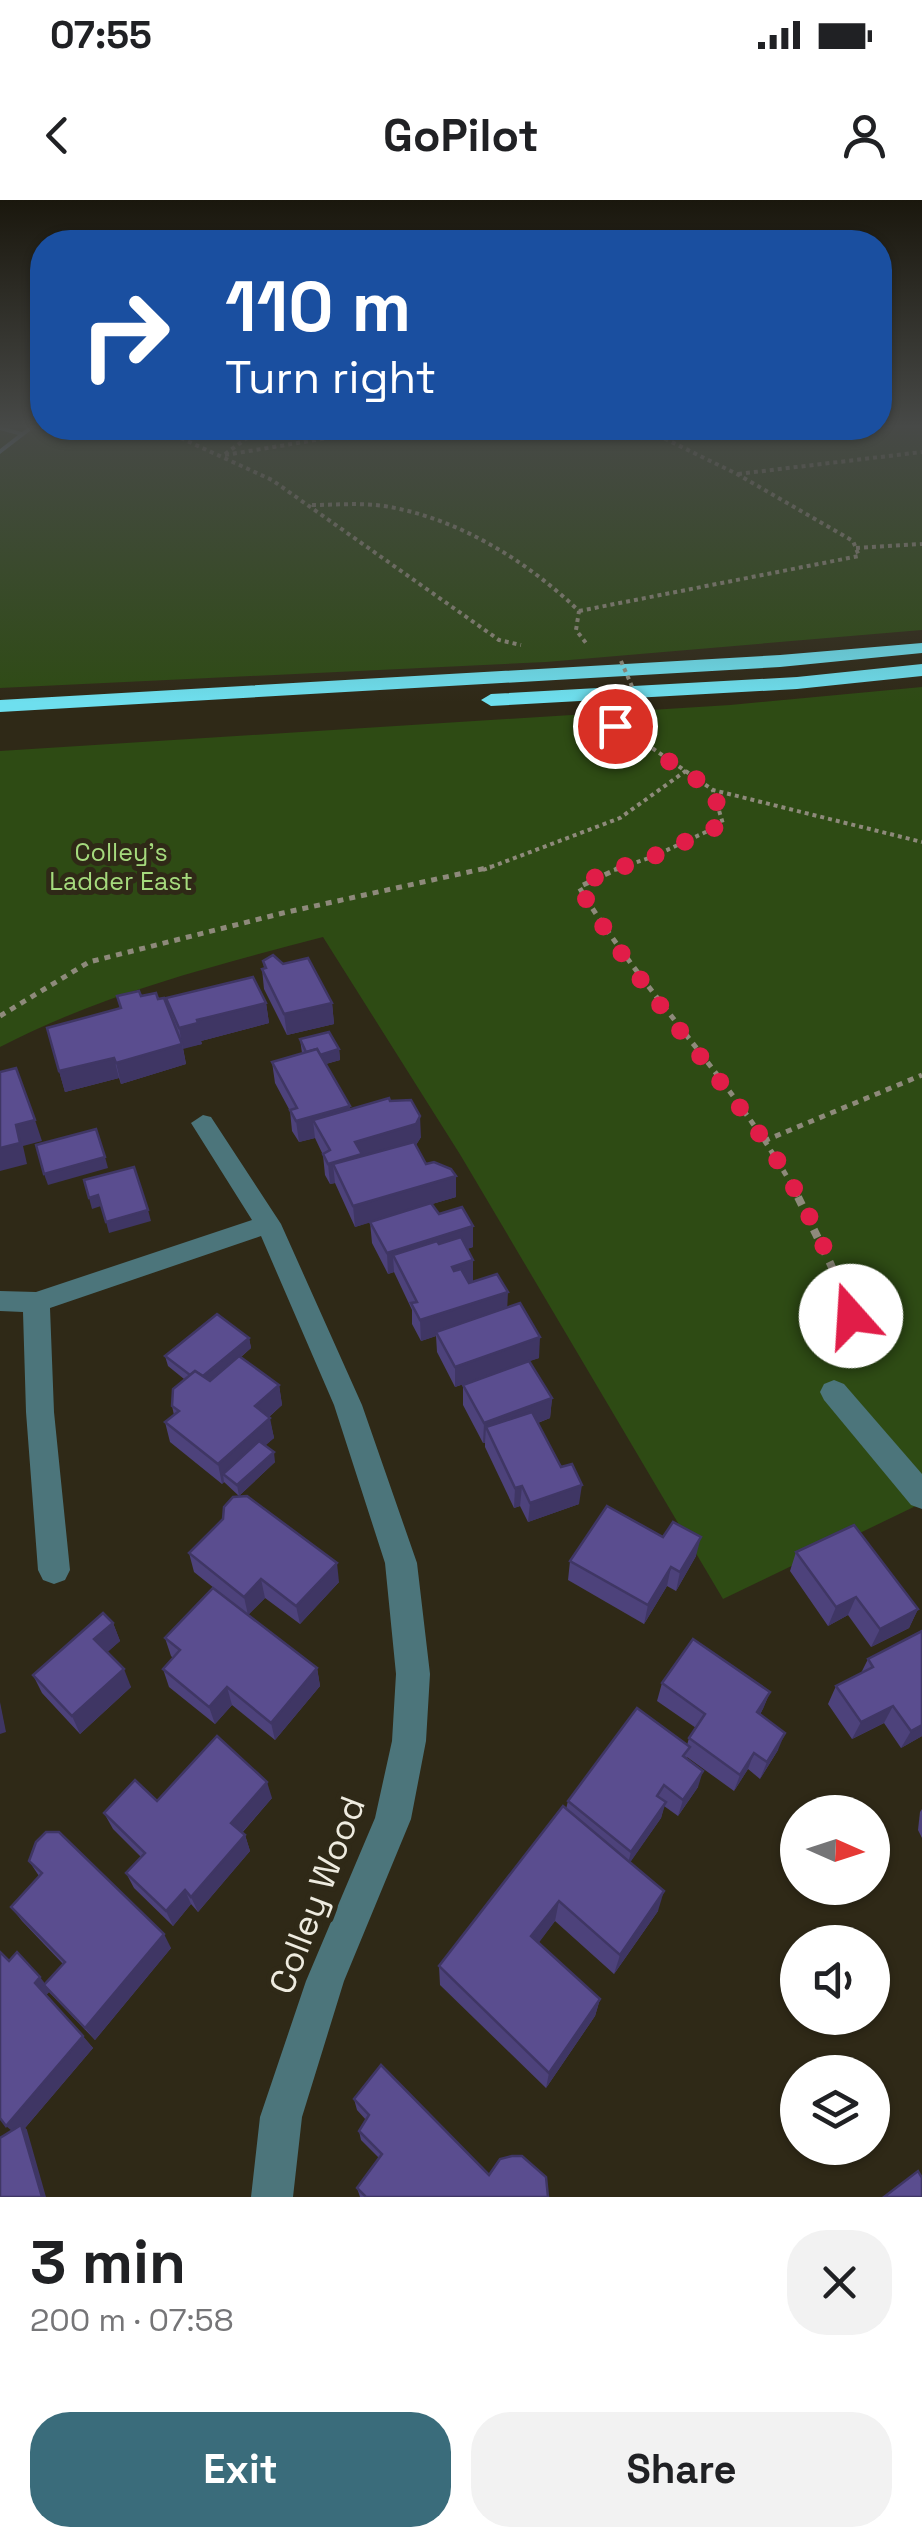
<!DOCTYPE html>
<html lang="en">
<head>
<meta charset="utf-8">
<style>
  body { margin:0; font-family:"Space Grotesk",sans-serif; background:#f2f2f2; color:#202124; height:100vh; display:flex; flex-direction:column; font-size:38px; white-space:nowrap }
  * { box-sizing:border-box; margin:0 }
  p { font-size:32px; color:#757577 }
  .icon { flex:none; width:55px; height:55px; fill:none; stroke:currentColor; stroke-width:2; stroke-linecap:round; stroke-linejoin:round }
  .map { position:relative; height:1997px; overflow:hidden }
  .drawer { display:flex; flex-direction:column; background:#fff; flex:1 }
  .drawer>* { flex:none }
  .banner { position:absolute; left:30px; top:30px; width:862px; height:210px; border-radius:40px; box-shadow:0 2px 8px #0004; background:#1a4fa0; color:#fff; overflow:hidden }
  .needle { width:65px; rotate:93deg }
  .controls { position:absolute; left:780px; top:1595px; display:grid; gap:20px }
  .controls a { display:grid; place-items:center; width:110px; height:110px; border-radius:50%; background:#fff; box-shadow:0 2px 8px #0004; font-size:50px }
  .pin { position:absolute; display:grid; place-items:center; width:85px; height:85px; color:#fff; margin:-42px; border:5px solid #fff; border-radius:50%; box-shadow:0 2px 10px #0007 }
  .me { position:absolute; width:110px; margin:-55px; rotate:341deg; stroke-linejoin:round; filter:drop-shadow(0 0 8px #0008) }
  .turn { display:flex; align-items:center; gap:35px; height:210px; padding:0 30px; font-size:45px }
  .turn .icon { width:130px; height:130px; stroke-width:2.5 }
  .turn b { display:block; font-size:70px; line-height:85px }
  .round { display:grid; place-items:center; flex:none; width:105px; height:105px; border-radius:40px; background:#f2f2f2 }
  .summary { display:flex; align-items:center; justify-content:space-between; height:170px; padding:0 30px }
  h1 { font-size:60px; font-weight:600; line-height:75px }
  .cta { display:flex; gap:20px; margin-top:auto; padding:20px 30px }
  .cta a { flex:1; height:115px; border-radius:40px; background:#3a6c7b; color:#fff; font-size:40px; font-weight:600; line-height:115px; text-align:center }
  .cta a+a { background:#f2f2f2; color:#202124 }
  .status { display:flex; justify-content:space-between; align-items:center; height:70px; padding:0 50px; background:#fff; direction:ltr }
  .status svg { height:28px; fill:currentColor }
  header { display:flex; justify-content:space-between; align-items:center; height:130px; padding:0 30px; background:#fff; font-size:45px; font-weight:600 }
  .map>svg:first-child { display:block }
  .green { fill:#2e4b14 }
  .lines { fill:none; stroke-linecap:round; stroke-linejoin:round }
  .stream { fill:#799dc1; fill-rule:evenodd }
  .path-far2 { stroke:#8e8a7b; stroke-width:4; stroke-dasharray:4 4; stroke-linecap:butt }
  .path-far1 { stroke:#8e8a7b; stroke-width:5; stroke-dasharray:6 6; stroke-linecap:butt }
  .path { stroke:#8e8a7b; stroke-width:8; stroke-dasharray:9 9; stroke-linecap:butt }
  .minor { fill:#4c757b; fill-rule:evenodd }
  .highway { fill:#6edfee; fill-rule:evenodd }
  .path-bridge { stroke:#8e8a7b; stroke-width:4; stroke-dasharray:4 4; stroke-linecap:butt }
  .wall { fill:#4d427b }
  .shaded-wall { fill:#3f3664 }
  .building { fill:#5a4d8f; stroke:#3f3664; stroke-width:2.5 }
  .route { stroke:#e11d48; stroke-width:18; stroke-dasharray:0 32.4 }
  .labels { text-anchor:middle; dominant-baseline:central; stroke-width:10; stroke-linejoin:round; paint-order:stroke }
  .far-park-label { font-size:25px; fill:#a5da7d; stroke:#2f2917 }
  .near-street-label { font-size:35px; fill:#eeebdf; stroke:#2f2917 }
</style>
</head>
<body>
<div class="status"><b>07:55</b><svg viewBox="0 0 49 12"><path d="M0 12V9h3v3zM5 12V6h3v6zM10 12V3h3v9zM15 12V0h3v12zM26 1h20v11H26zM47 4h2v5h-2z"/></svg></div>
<header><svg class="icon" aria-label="back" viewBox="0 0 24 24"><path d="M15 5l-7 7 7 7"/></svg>GoPilot<svg class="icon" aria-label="person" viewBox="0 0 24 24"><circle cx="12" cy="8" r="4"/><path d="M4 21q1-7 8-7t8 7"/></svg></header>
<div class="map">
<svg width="922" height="1997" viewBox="0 0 922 1997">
  <rect width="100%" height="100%" fill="#2f2917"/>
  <g class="green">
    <path d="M0,224H42V228H880V224H922V430L546,462L0,488Z"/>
    <path d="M922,487V1303L723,1399L461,956L323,737C213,766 102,794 0,847V551L730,505Z"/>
  </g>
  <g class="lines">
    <path class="stream" d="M33,224H39L0,254V249L18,235L0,230V226L22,232Z"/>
    <g class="path-far2">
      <path d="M159,228L272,280L499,440L521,445"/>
      <path d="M225,254L261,228"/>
      <path d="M225,255L388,228"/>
      <path d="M738,274L922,252"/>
      <path d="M312,305C338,305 364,302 390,307C461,320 528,362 579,411L576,430L586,443"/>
      <path d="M856,348L922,344"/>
      <path d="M579,411L859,356L853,341L737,274L643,228"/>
      <path d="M613,521L713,590L922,642"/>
      <path d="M483,670L620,618L687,570"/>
      <path d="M614,670L652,657L723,624L713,590"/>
    </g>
    <g class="path-far1">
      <path d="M621,667L579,687C645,796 740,887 800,1000"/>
      <path d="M0,816L89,762L283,713L491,667"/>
      <path d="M764,941L922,875"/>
    </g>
    <path class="path" d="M798,997L831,1065L862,1145L850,1165"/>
    <g class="minor">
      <path d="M203,915L211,917L281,1024L362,1205L417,1363L430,1474L426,1541L411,1619L344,1781L302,1917L293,1997H251L260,1917L306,1781L375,1618L392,1541L396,1474L385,1363L334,1205L261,1036L50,1108L54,1212L70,1370L65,1380L54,1384L43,1380L38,1370L26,1212L23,1112L0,1111V1091L36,1092L252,1020L191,923Z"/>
      <path d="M834,1180L844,1184L922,1274V1309L911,1305L824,1200L820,1192L824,1184Z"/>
    </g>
    <g class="highway">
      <path d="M922,443V453L780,467L0,512V500L780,455Z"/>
      <path d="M922,464V476L797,489L491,506L481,500L491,494L797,477Z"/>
    </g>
    <path class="path-bridge" d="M621,461L643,512"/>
  </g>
  <g class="wall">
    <path d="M263,761L332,803L334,824L287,835L264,789L262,769L264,768Z"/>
    <path d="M117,796H141L158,799L169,810L166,798L266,803L269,823L201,841L202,844L183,848L186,864L121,884L119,878L65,892L47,828L120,808Z"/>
    <path d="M300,839L339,849L340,860L326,864L350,909L390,901L421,937L416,945L426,964L456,997L432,1004L439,1014L473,1047L467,1049L473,1060V1081L507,1107L539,1158L529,1161L552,1198L550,1218L538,1223L579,1304L528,1322L520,1306L514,1308L485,1247V1243H483L463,1205V1185L515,1166L455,1187L437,1152L436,1136L421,1141L412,1124V1110L394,1072L388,1074L372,1043L370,1022L355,1027L335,983L330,984L325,975L323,955L315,938L299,942L292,931L290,911L275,883L272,862L302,853Z"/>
    <path d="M249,1138L251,1148L241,1157L279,1185L282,1205L269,1217L274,1238L265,1245L275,1262L239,1296L224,1282L222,1284L170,1242L165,1222L174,1215L172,1206L184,1179L168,1166L165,1156Z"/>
    <path d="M796,1352L918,1409L909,1428L871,1447L848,1415L828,1426L790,1371Z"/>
    <path d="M189,1353L339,1382L300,1424L265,1398L248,1415L317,1468L320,1486L275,1540L232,1505L215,1524L169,1487L163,1469L173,1458L171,1456L165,1438L239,1408L194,1372Z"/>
    <path d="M696,1356L676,1391L667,1386L644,1424L568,1380L570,1361Z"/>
    <path d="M113,1423L120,1441L107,1452L131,1487L80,1534L42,1493L33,1475Z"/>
    <path d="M922,1431V1536L901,1548L884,1523L852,1539L828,1504L836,1486L861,1473L868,1459Z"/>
    <path d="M662,1483L770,1492L760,1515L778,1550L760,1579L748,1569L734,1591L687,1557L698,1587L678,1616L664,1606L661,1618L630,1662L658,1711L614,1774L555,1721L538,1743L600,1799L595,1816L546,1888L440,1785L439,1766L566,1609L568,1601L687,1545L689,1538L696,1528L657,1501Z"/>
    <path d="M272,1598L242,1633L245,1635L250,1651L198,1712L191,1704L173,1726L134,1688L126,1673L141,1657L113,1629L104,1613L157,1601Z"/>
    <path d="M922,1609V1638L918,1630L920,1612Z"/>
    <path d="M29,1661L171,1748L95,1840L49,1792L46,1795L93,1848L25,1928L27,1930L12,1931L9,1761L45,1784L63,1764L22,1721L11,1707L39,1676Z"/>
    <path d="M354,1899L489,1975L548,1997H360L357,1988L379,1958L361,1940L359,1931L366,1920L357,1910Z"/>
  </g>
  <g class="shaded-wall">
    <path d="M266,803L269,823L201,841L202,844L183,849L179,828L197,820Z"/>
    <path d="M332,803L334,824L287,835L284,814Z"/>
    <path d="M182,844L186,864L121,884L116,863Z"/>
    <path d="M339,849L340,860L310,868L309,857Z"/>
    <path d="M114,858L119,878L65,892L59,871Z"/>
    <path d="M350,906L352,927L313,920L315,938L299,942L296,921Z"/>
    <path d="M420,916L421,937L416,945L333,964L335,983L330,984L328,964L355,942Z"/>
    <path d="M35,920L42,941L23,946L27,964L0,971V948L16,925Z"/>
    <path d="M105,957L108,968L48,985L44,974Z"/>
    <path d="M456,976V997L355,1027L353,1006Z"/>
    <path d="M98,995L101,1006L92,1009L89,998Z"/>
    <path d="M148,1010L151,1021L109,1033L106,1022Z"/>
    <path d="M473,1026V1047L401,1070L393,1055L394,1072L388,1074L387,1053Z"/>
    <path d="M473,1060V1081L452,1088V1067Z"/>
    <path d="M508,1092L507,1113L436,1132V1136L421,1141L420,1120Z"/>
    <path d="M540,1137L539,1158L455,1187V1167Z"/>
    <path d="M249,1138L251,1148L200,1191L197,1181Z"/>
    <path d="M279,1185L282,1205L258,1226L255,1206Z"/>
    <path d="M552,1198L550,1218L492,1240L486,1227L485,1243H483L484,1223Z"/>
    <path d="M270,1218L274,1238L228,1279L223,1274L224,1282L222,1284L218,1264Z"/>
    <path d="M274,1252L275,1262L239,1296L237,1285Z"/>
    <path d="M582,1285L579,1304L528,1322L530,1303Z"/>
    <path d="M522,1286L520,1306L514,1308L515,1288Z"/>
    <path d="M701,1337L696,1356L676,1391L680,1372Z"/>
    <path d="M337,1363L339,1382L300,1424L296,1406Z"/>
    <path d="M671,1367L667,1386L644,1424L648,1405Z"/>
    <path d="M261,1379L265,1398L248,1415L244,1397Z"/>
    <path d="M856,1397L848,1415L828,1426L836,1407Z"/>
    <path d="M918,1409L909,1428L871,1447L880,1429Z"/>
    <path d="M113,1423L120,1441L101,1458L94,1439Z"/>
    <path d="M317,1468L320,1486L275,1540L271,1523Z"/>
    <path d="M124,1469L131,1487L80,1534L72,1516Z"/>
    <path d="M227,1487L232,1505L215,1524L209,1507Z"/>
    <path d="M770,1492L763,1509L750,1530L757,1512Z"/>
    <path d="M0,1502L6,1532L0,1534Z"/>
    <path d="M893,1506L884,1523L852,1539L861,1522Z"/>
    <path d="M922,1525V1536L901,1548L911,1531Z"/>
    <path d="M785,1533L778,1550L760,1579L767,1562Z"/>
    <path d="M754,1553L748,1569L734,1591L740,1575Z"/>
    <path d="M703,1571L698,1587L678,1616L683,1600Z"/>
    <path d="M267,1582L272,1598L236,1639L231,1623Z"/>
    <path d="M666,1602L661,1618L627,1667L631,1652Z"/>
    <path d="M245,1635L250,1651L198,1712L191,1697Z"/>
    <path d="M185,1690L191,1704L173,1726L166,1711Z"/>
    <path d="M664,1691L658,1711L614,1774L620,1755Z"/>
    <path d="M559,1701L555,1721L529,1756L531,1736Z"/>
    <path d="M164,1734L171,1748L95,1840L85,1828Z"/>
    <path d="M40,1777L50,1790L44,1785L49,1792L45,1796L35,1783Z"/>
    <path d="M600,1799L595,1816L546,1888L549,1873Z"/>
    <path d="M83,1836L93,1848L25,1928L27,1930L46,1997H42L18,1936L6,1926Z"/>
  </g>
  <g class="building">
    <path d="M273,755L283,764L308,758L332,803L284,814L262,769L266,768L263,761Z"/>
    <path d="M253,777L266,803L197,820L198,823L179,828L166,798Z"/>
    <path d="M139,791L141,796L156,793L158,799L164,798L182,844L116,863L114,858L59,871L47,828L121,808L117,796Z"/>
    <path d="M329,832L339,849L320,855L317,849L306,852L300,839Z"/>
    <path d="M317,849L350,906L296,921L290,910L297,908L272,862Z"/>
    <path d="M16,868L35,920L16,925L20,943L0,948V872Z"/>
    <path d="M389,898L390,901L411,900L420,916L416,924L355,942L362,954L328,964L323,954L330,950L313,920Z"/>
    <path d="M96,929L105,957L44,974L36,945Z"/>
    <path d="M414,942L426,964L434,962L451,969L456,976L353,1006L333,964Z"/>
    <path d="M134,967L148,1010L106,1022L98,995L89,998L84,980Z"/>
    <path d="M431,1003L439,1014L462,1007L473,1026L387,1053L370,1022Z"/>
    <path d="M461,1037L473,1060L452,1067L454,1071L461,1069L469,1083L497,1074L508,1092L420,1120L411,1103L417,1102L393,1055L437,1041L439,1044Z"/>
    <path d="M520,1103L540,1137L455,1167L436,1132Z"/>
    <path d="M217,1114L249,1138L203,1176L195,1171L190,1175L165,1156Z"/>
    <path d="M239,1156L279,1185L255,1206L270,1218L218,1264L165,1222L179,1211L172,1206L173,1189L195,1171L210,1181Z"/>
    <path d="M529,1161L552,1198L484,1223L463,1185Z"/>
    <path d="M532,1212L561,1267L572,1264L582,1285L530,1303L522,1286L515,1288L486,1227Z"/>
    <path d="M259,1241L274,1252L237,1285L223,1274Z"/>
    <path d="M247,1296L337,1363L296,1406L261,1379L244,1397L189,1353L223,1319L224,1307L233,1297Z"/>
    <path d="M607,1306L663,1337L673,1322L701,1337L680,1372L671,1367L648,1405L570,1361Z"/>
    <path d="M854,1325L918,1409L880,1429L856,1397L836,1407L796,1352Z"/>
    <path d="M213,1388L317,1468L271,1523L227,1487L209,1507L163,1469L180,1450L165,1438Z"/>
    <path d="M103,1413L113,1423L94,1439L124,1469L72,1516L33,1475Z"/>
    <path d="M922,1431V1525L911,1531L893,1506L861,1522L836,1486L873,1467L868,1459Z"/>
    <path d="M693,1439L770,1492L757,1512L785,1533L767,1562L754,1553L740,1575L689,1538L705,1514L662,1483Z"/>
    <path d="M637,1508L690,1547L683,1556L703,1571L683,1600L664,1585L657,1596L666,1602L631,1652L568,1601Z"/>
    <path d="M217,1536L267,1582L231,1623L245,1635L191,1697L185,1690L166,1711L126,1673L145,1653L104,1613L135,1580L157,1601Z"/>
    <path d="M563,1606L664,1691L620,1755L559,1701L531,1736L600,1799L549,1873L439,1766Z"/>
    <path d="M46,1632H59L164,1734L85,1828L44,1785L65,1762L11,1707L42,1673L29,1661L36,1642Z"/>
    <path d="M0,1752L9,1761L17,1752L40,1777L35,1783L83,1836L6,1926L0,1918Z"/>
    <path d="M381,1865L489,1975L500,1959L512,1956H522L546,1977L548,1997H366L357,1988L382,1954L359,1931L369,1915L354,1899Z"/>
    <path d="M21,1925L42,1997H0V1938Z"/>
    <path d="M918,1971L922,1978V1997H884Z"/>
  </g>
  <linearGradient id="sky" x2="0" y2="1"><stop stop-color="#1a170d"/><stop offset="0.45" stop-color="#474947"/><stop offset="1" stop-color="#474947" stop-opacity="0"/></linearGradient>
  <rect width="922" height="503" fill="url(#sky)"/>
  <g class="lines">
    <path class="route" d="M615,526L713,590L723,624L652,657L601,674L579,687C631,778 703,854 763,939C801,993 830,1054 851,1116"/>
  </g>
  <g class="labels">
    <g class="far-park-label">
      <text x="121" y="652">Colley's<tspan x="121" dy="29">Ladder East</tspan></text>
    </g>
    <g class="near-street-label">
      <text transform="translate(317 1695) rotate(-69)">Colley Wood</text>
    </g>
  </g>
</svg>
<div class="controls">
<a><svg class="needle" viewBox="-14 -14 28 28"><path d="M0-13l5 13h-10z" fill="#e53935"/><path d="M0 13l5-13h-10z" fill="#757577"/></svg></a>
<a><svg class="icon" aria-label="sound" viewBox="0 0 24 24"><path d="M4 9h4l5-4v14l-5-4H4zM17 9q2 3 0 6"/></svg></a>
<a><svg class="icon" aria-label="layers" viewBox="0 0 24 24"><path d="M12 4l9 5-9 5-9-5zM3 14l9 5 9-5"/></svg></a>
</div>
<div class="pin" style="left:615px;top:526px;background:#d93025"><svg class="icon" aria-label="arrive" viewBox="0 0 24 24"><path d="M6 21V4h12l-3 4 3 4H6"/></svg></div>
<svg class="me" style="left:851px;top:1116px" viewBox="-20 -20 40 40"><circle r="19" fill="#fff"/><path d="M0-13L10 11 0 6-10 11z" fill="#e11d48"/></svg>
<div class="banner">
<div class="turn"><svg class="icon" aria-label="right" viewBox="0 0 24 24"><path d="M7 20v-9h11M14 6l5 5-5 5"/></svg><div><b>110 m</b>Turn right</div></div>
</div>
</div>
<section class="drawer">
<div class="summary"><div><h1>3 min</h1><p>200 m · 07:58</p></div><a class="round"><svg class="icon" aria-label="close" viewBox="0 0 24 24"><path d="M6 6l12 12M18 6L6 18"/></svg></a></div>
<div class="cta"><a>Exit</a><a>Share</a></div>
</section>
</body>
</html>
